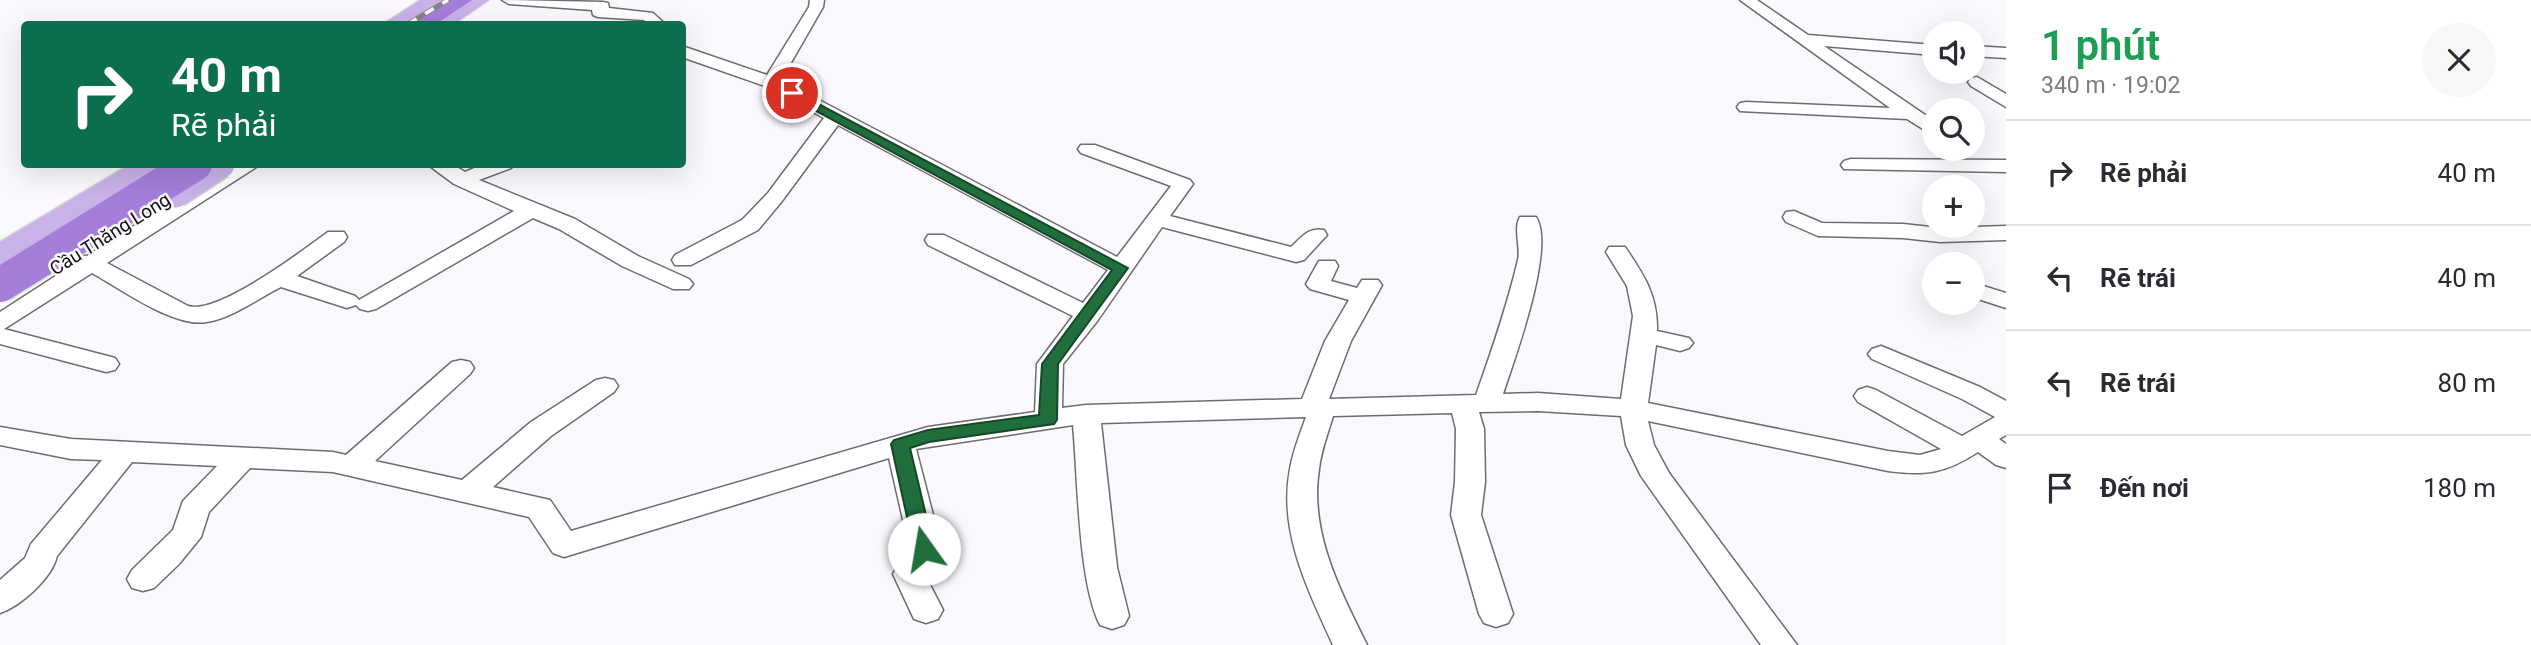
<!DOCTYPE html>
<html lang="vi">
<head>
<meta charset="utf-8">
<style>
  body { margin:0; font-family:Roboto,sans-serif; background:#f7f7f7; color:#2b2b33; height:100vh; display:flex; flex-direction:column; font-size:26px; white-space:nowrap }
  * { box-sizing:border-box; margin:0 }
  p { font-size:23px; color:#7c7c81 }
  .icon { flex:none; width:38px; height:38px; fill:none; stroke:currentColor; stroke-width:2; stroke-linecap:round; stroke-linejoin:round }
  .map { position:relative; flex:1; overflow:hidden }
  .panel { display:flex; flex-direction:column; background:#fff; width:525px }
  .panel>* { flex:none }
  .top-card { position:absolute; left:21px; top:21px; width:665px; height:147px; border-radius:7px; box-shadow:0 7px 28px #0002; background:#0b6e4f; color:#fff; overflow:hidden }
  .tools { position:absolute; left:1922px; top:21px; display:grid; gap:14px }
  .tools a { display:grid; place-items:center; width:63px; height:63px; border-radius:50%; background:#fff; box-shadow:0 7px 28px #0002; font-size:35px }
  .pin { position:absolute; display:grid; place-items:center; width:60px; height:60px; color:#fff; margin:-30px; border:4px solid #fff; border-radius:50%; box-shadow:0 2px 7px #0007 }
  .me { position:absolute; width:77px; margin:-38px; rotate:347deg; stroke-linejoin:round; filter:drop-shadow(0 0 5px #0008) }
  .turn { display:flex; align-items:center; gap:24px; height:147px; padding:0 35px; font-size:32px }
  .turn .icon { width:91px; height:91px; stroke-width:2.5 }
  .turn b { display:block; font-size:49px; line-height:60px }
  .round { display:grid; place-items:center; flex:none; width:74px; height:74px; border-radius:37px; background:#f7f7f7 }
  .overview { display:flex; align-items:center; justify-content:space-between; height:119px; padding:0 35px }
  h1 { font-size:42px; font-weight:600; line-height:52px; color:#1e9e55 }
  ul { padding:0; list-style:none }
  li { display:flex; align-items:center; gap:21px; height:105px; padding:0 35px; border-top:2px solid #e1e1e2 }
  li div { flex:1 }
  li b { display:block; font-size:26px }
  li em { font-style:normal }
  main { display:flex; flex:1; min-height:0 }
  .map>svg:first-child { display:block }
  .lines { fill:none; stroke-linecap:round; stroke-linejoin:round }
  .minor-casing { stroke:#6e6c70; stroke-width:3 }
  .major-casing { stroke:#d4d4d4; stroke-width:2 }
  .highway-casing { stroke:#d4d4d4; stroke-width:2 }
  .minor { fill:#fff; fill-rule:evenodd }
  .major { fill:#c8b2e8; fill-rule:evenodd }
  .highway { fill:#a47ed9; fill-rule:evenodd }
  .rail-far1-casing { stroke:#868488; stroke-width:5 }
  .rail-casing { stroke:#868488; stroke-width:8 }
  .rail-far1 { stroke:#faf8fd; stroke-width:3.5; stroke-dasharray:10; stroke-linecap:butt }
  .rail { stroke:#faf8fd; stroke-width:5; stroke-dasharray:15; stroke-linecap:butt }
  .major-bridge-casing { stroke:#d4d4d4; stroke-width:32; stroke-linecap:butt }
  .highway-bridge-casing { stroke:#d4d4d4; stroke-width:37; stroke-linecap:butt }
  .major-bridge { stroke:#c8b2e8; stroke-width:29 }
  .highway-bridge { stroke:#a47ed9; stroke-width:34 }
  .route { fill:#216e3d; stroke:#154828; stroke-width:2 }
  .labels { text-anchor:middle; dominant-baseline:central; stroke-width:5; stroke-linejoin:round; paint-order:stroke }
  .street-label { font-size:19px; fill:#111012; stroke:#faf8fd }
</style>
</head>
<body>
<main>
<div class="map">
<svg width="2006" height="645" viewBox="0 0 2006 645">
  <rect width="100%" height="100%" fill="#faf8fd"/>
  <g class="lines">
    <defs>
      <g id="minor">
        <path d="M502,0L603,2L608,3L609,8L653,13L665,24H648L644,20L598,17L593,15L592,10L509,4Z"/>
        <path d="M810,0H824L823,7L781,80L1117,257L1171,186L1081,153L1078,149L1081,145H1095L1190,180L1193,184L1170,216L1291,247C1302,237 1308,227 1324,230L1327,235L1304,260L1296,262L1162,227L1098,320L1063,364L1062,408L1086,405L1302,399L1325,341L1349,300L1310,289L1306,284L1319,261H1335L1338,266L1331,281L1357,288L1362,280H1378L1382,285L1351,341L1329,399L1476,395C1492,350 1507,306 1518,260C1521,247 1513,229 1520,217H1536C1556,247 1514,360 1503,394L1538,393L1621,399L1633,316L1627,286L1606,252L1609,247H1625C1644,275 1658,296 1657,331L1689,338L1693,343L1689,348L1680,351L1656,345L1648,403L1888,451L1920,455L1941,449L1858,402L1854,396L1858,390L1867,387L1876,390L1962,436L1995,417L1962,399L1872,359L1868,354L1872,349L1881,346L1980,387L2006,401V435L1999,439L2006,444V468L1996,465L1978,452C1945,473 1927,476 1888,471L1648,421L1654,445L1669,473L1797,645H1761L1641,476L1626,445L1621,416L1538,411L1479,412L1484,429L1485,482L1481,515L1513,614L1508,623L1496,627L1484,623L1479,614L1451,515L1455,482L1456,429L1452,413L1333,416C1328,433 1321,451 1319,469C1309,532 1340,590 1367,645H1333C1308,590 1278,531 1290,469C1293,451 1300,434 1306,417L1101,423L1117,567L1129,616L1124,625L1112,629L1100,625C1078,582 1078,477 1073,425L916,449L940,542L939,552L925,575L943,610L938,619L926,623L914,619L893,574L907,550L908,542L889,458L564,557L553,553L529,517L333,472L250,468L209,512L201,537L179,564L154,588L143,591L132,588L127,579L132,570L173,530L183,501L217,466L132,462L57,556C52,578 21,606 0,613V580L25,558L31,544L102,460L71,459L0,445V427L71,439L333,452L346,455L452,362L461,360L470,362L474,368L470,374L375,461L462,480L531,422L596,380L605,378L614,380L618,386L614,392L551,436L493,487L550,500L571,531L928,427L1035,412L1037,364L1073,316L928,245L925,240L928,235H944L1083,303L1108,270L838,125L782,201L758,230L691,265H675L672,260L675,255L742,220L768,193L824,118L765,86L682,57V46L767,75L809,7Z"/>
        <path d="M1740,0H1757L1808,35L1934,45V55L1824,46L1934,121V136L1907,119L1740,111L1737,107L1740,103L1746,102L1890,108Z"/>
        <path d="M1972,46L2006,48V58L1972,56Z"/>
        <path d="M1977,77L2006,94V107L1971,86L1968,82L1971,78Z"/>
        <path d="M1851,159L2006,160V172L1844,169L1841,165L1844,161Z"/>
        <path d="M234,164H261L107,263L188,306C218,315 302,251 328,232H344L347,237L344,242L297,276L355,296L359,300L514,211L454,184L427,164H452L465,172L484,164H514L511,168L479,180L575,219L638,256L689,279L693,284L689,289H673L622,266L559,229L533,218L376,309L368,311L360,309L356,305L347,308L281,287C259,298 232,318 207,322C174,328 121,289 92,273L4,329L115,358L119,364L115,370L106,372L0,344V312L68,268L32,264L29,259L32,254L40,252L87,256L215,174Z"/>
        <path d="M1794,211L1822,223L1903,224L1940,228L2006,226V240L1940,242L1903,238L1818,236L1786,222L1783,217L1786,212Z"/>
        <path d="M1980,285L2006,293V308L1972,297V287Z"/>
      </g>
      <g id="major">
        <path d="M420,0H443L406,24H383Z"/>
        <path d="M467,0H489L454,24H431Z"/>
      </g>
      <path id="highway" d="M445,0H472L436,24H409L413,19Z"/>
    </defs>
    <use href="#minor" class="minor-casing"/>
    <use href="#major" class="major-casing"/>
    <use href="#highway" class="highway-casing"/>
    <use href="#minor" class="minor"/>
    <use href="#major" class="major"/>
    <use href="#highway" class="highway"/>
    <defs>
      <path id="rail-far1" d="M408,24L448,0"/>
      <path id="rail" d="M0,274L179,164"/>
    </defs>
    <use href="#rail-far1" class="rail-far1-casing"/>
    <use href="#rail" class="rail-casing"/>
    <use href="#rail-far1" class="rail-far1"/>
    <use href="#rail" class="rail"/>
    <defs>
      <g id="major-bridge">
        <path d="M176,193L220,164"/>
        <path d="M0,259L159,164"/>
      </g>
      <path id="highway-bridge" d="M0,285L195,164"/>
    </defs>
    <use href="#major-bridge" class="major-bridge-casing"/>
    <use href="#highway-bridge" class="highway-bridge-casing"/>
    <use href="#major-bridge" class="major-bridge"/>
    <use href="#highway-bridge" class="highway-bridge"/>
  </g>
  <path class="route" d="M792,90L1128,268L1058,364L1057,420L1054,424L929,442L910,448L934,549L931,554L924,556L917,554L914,549L891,444L894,440L928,430L1039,415L1042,364L1112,270L788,96V91Z"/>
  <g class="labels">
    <g class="street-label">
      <text transform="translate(110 234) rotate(-32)">Cầu Thăng Long</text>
    </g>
  </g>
</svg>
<div class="tools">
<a><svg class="icon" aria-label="sound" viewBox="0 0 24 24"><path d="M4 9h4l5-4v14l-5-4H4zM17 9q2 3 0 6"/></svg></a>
<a><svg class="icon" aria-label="search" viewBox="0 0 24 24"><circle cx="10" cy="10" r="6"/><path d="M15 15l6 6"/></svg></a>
<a>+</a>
<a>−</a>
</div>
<div class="pin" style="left:792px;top:93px;background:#d93025"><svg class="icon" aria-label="arrive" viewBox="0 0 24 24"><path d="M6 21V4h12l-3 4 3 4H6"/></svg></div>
<svg class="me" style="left:924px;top:549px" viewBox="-20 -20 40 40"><circle r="19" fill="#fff"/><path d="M0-13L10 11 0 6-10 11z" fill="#216e3d"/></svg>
<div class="top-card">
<div class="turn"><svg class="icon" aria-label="right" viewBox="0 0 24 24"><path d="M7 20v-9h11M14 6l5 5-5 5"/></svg><div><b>40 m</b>Rẽ phải</div></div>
</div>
</div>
<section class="panel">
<div class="overview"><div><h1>1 phút</h1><p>340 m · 19:02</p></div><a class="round"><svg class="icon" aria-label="close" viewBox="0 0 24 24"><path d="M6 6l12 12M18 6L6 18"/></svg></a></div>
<ul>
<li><svg class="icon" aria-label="right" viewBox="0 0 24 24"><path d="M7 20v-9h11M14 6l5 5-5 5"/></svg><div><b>Rẽ phải</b></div><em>40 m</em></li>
<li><svg class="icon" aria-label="left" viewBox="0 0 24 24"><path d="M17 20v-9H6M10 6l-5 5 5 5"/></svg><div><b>Rẽ trái</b></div><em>40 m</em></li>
<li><svg class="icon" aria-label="left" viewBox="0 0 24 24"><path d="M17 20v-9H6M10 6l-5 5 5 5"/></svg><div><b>Rẽ trái</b></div><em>80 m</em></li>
<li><svg class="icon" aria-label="arrive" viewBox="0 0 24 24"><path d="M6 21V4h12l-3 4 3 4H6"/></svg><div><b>Đến nơi</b></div><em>180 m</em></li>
</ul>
</section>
</main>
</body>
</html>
